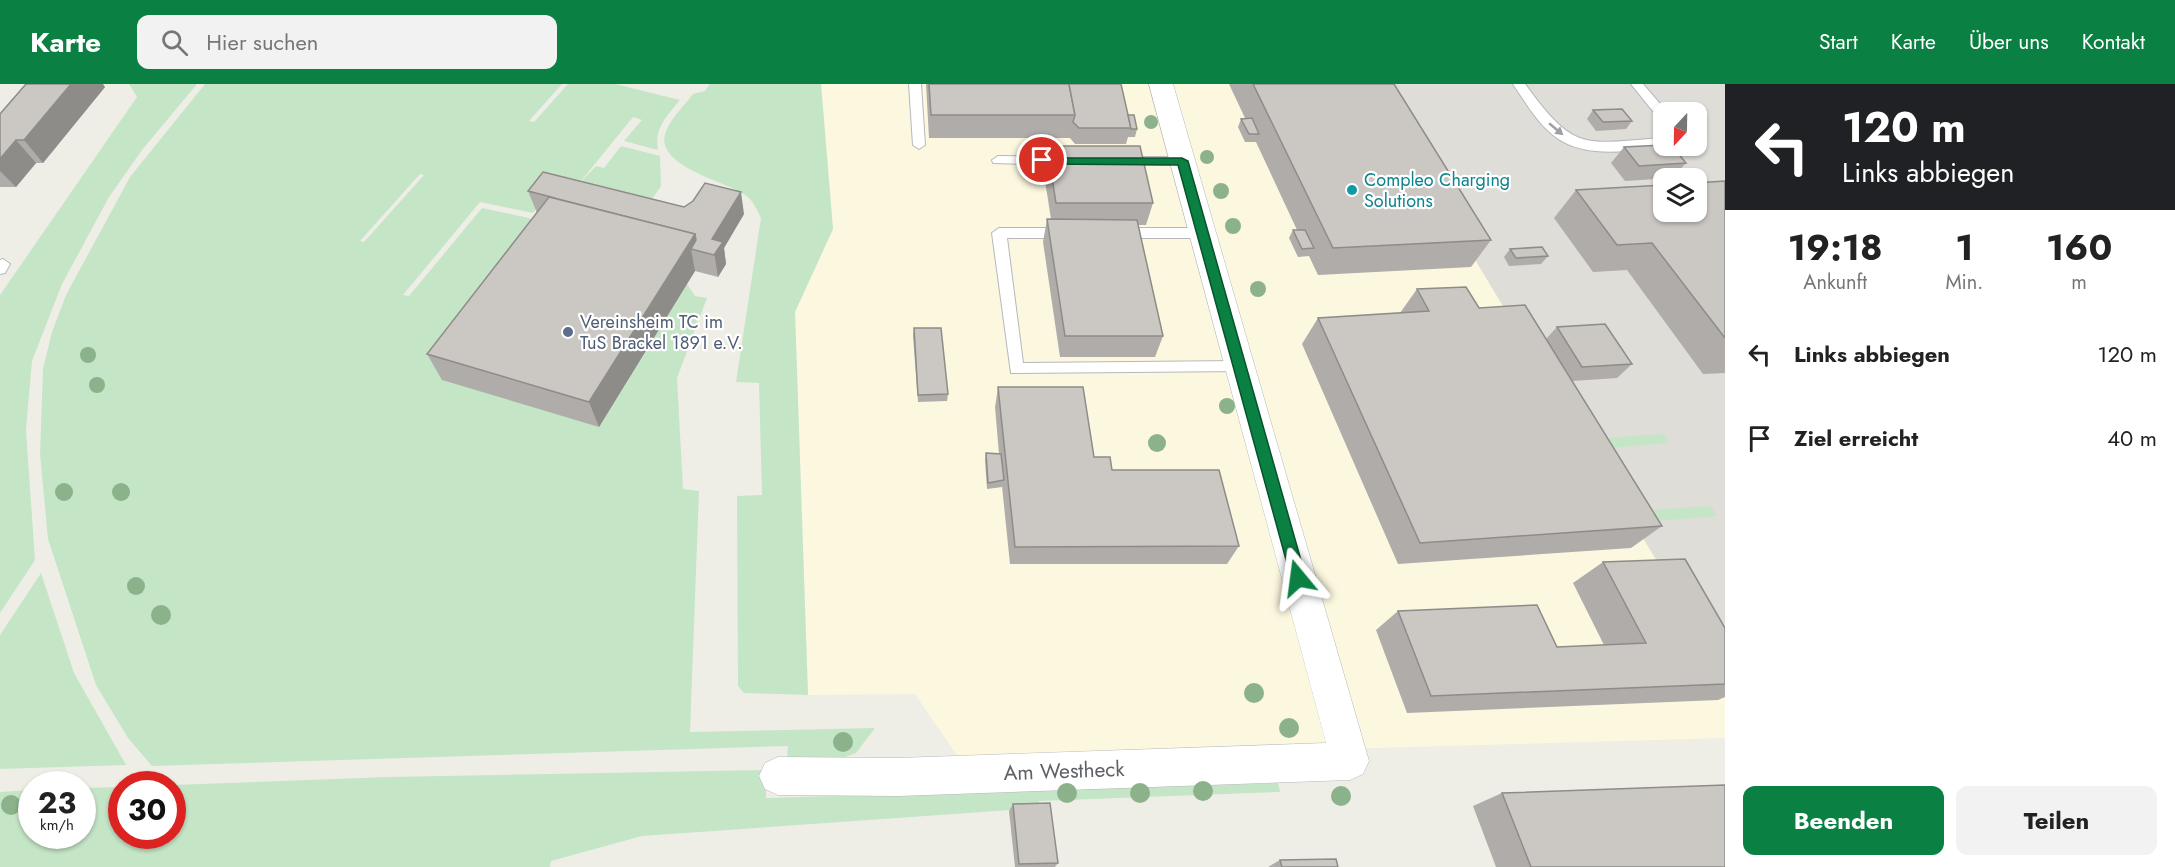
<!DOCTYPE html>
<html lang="de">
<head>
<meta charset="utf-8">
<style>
  body { margin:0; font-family:Jost,sans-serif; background:#f2f2f2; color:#222; height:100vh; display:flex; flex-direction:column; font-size:22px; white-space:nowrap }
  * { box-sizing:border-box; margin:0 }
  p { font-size:20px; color:#767676 }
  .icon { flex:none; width:33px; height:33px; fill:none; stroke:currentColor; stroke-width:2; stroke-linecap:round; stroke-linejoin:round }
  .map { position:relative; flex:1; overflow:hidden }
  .details { display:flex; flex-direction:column; background:#fff; width:450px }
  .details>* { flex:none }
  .top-card { background:#202124; color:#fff; overflow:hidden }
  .needle { width:39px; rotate:202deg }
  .controls { position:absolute; left:1653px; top:18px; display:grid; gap:12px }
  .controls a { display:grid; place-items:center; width:54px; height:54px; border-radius:12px; background:#fff; box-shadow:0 2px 4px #0004; font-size:30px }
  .speed { position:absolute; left:18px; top:687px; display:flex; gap:12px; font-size:30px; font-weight:700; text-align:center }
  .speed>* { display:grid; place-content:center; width:78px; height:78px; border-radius:50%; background:#fff; box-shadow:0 2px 4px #0004; line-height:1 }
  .speed small { font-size:15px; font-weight:400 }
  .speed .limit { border:9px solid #d22; background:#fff; color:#111 }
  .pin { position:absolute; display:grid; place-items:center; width:51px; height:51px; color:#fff; margin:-26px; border:3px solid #fff; border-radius:50%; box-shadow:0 2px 6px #0007 }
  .me { position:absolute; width:66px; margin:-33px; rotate:344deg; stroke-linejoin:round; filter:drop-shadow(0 0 4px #0008) }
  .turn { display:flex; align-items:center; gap:21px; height:126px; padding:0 18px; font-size:27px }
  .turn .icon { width:78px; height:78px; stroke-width:2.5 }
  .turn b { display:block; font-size:42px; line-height:51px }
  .eta { display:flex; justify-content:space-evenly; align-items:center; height:102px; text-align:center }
  .eta b { font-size:36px; font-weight:700; line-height:42px }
  .primary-button { display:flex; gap:12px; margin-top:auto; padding:12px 18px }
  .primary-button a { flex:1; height:69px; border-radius:12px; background:#0b8043; color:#fff; font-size:24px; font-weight:700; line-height:69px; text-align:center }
  .primary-button a+a { background:#f2f2f2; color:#222 }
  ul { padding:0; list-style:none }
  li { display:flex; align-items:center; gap:18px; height:84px; padding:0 18px }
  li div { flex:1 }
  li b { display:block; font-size:22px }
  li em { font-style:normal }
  header { display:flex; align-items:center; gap:36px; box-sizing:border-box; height:84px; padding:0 30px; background:#0b8043; color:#fff }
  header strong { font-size:28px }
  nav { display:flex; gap:33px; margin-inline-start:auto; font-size:21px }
  .search { width:420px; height:54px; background:#f2f2f2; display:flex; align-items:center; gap:15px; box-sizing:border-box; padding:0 21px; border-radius:12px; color:#767676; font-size:22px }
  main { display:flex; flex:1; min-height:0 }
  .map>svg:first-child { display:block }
  .commercial { fill:#fcf7df }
  .industrial { fill:#deddd8; fill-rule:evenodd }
  .green { fill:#c5e5c7; fill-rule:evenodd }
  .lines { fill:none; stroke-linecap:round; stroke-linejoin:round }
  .lane-casing { stroke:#b6b8bc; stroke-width:2 }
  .street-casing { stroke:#b6b8bc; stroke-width:1 }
  .lane { fill:#fff; fill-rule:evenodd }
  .street { fill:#fff; fill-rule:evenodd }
  .tree { fill:#8bb28b }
  .wall { fill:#afaca9 }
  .shaded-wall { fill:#8e8c89 }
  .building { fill:#cbc8c4; stroke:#8e8c89; stroke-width:1.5 }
  .oneway { fill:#9ea0a3 }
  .route { fill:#0b8043; stroke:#07532c; stroke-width:1.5 }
  .culture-dot { fill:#0f9aa8; stroke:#fff; stroke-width:2 }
  .service-dot { fill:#5c6f8a; stroke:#fff; stroke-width:2 }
  .labels { text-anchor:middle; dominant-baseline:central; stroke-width:4.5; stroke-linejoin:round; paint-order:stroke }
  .culture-label { font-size:18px; fill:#0d838f; stroke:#fff; text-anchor:start }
  .service-label { font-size:18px; fill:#4e5e75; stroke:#fff; text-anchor:start }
  .near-street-label { font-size:21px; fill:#5e6166; stroke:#fff }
</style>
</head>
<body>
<header>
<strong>Karte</strong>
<div class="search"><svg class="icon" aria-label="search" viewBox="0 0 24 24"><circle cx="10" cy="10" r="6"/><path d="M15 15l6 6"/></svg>Hier suchen</div>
<nav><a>Start</a><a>Karte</a><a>Über uns</a><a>Kontakt</a></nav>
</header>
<main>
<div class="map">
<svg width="1725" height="783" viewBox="0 0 1725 783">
  <rect width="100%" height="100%" fill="#efeee6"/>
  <path class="commercial" d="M821,0H1370L1725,590V654L960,676L915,610L808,611L795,228L833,145Z"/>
  <path class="industrial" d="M1370,0H1725V590L1480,184ZM1664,28H1696V62H1664ZM1664,94H1696V128H1664Z"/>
  <g class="green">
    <path d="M129,0H197L142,66L109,113L62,200L32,277L26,346L35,476L0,529V211L137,13Z"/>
    <path d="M205,0H562L529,37L534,38L568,0H615L680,16C667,32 654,44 658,66L624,57L642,36L633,33L577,102L596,82L604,84L621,62L660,72L661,102L648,121L550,106L533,129L480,118L403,211L409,212L482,124L529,134L551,151L599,343L687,200L695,212L707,214L677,294L683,405L699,407L690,648L875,644L856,669L835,677L787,678L788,662L152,682L128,654L96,601L48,455L40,370L43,285L52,248L66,211L130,93ZM420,90L424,91L364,158L360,157Z"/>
    <path d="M710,0H821L833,145L795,228L808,611L744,609L738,602L737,412L762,411L759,299L736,298L761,134C757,126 753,116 745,111C726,97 652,82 666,47C671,34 685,21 693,10L705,7Z"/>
    <path d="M1663,350L1669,359L1610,364L1605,354Z"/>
    <path d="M1710,422L1717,432L1656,437L1649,426Z"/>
    <path d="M41,489L74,589L126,681L0,685V551Z"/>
    <path d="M766,686V714L1278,699L1280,708L1039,717V724L642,752L551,777L550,783H0V708L31,706L32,752H82L83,704L121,703L122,752H172L173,701L388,693Z"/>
  </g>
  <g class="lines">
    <defs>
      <g id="lane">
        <path d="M909,0H921L925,61L919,65L913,61Z"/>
        <path d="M1513,0H1525C1576,70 1583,59 1664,54V62H1666C1634,67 1586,75 1557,54C1538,41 1526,19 1513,0Z"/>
        <path d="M1631,0H1643L1667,28H1664V37L1660,36Z"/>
        <path d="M998,72L1067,73L1073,77L1067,81L993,79L992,76Z"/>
        <path d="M1123,73H1182L1188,77L1182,81L1118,80V74Z"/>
        <path d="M999,144H1065L1072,149L1065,154H1007L1023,279L1240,277L1245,279L1248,283L1245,287L1011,289L992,149Z"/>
        <path d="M1117,144H1202L1209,149L1202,154H1117L1110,149Z"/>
        <path d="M3,175L10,180L5,189L0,190V176Z"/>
      </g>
      <path id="street" d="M1149,0H1173L1369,677L1363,690L1350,696L898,712L778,711L765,705L759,692L765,679L778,673L898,674L1326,659Z"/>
    </defs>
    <use href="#lane" class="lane-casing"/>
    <use href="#street" class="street-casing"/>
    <use href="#lane" class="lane"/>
    <use href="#street" class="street"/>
  </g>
  <g class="tree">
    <circle cx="1151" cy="38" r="7"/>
    <circle cx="1207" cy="73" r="7"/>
    <circle cx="1221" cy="107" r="8"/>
    <circle cx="1233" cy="142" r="8"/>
    <circle cx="1258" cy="205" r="8"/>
    <circle cx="88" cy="271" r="8"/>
    <circle cx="97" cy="301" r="8"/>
    <circle cx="1227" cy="322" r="8"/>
    <circle cx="1157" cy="359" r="9"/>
    <circle cx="64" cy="408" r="9"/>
    <circle cx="121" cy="408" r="9"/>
    <circle cx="136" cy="502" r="9"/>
    <circle cx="161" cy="531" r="10"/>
    <circle cx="1254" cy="609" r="10"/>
    <circle cx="1289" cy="644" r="10"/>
    <circle cx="843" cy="658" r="10"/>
    <circle cx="1203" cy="707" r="10"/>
    <circle cx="1067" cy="709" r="10"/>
    <circle cx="1140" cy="709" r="10"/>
    <circle cx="1341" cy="712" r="10"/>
    <circle cx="11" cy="721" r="10"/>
  </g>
  <g class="wall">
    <path d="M926,0H1121L1128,31L1137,45L1135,53H1128L1126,60H1075L1070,54H929Z"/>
    <path d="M1229,0H1394L1491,156L1471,183L1318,191L1309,172L1298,173L1289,154L1293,146H1297L1256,58H1245L1238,43L1241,35L1245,34Z"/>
    <path d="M105,3L43,79H36L16,103H0V30Z"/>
    <path d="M1593,26L1632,37L1626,45L1596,47L1587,35Z"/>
    <path d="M1047,62L1153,119L1146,141H1138L1163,252L1155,273H1060L1043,158L1047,135H1051L1043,84Z"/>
    <path d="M1624,63L1686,79L1672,94L1625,97L1611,79Z"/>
    <path d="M1725,97V289L1703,290L1627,186L1593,188L1554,134L1576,106Z"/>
    <path d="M528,107L684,123L744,130L724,164L726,180L718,193L695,187L599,343L442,296L427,270L537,129Z"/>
    <path d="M1510,165L1548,172L1541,180L1509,182L1504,173Z"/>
    <path d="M1417,205L1479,224L1546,255L1557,243L1632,280L1617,294L1572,297L1662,442L1631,464L1398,480L1302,260L1318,234L1400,229Z"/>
    <path d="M914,244L948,310L947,317L918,318L913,252Z"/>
    <path d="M998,303L1112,386L1239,462L1227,480H1010L1002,402V403L987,405L985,376L986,369L999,370L995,323Z"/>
    <path d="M1603,478L1725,544V613L1718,616L1407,629L1376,546L1398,527L1557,563L1604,561L1573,499Z"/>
    <path d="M1502,709L1725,783H1496L1473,722Z"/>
    <path d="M1013,720L1058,779L1055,783H1015L1009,727Z"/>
    <path d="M1280,776L1338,783H1268Z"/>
  </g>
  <g class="shaded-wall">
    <path d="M71,0H103L105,3L43,79L24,56Z"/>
    <path d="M16,56L36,79L16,103L0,87V75Z"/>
    <path d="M741,108L744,130L724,164L726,180L718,193L712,155Z"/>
    <path d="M695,150L699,167L691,165L695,187L599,343L589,318Z"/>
  </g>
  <g class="building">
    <path d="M26,0H71L24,56H16L0,75V30Z"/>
    <path d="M929,0H1069L1075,31H931Z"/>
    <path d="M1069,0H1121L1131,44H1079L1073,38L1075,31Z"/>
    <path d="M1253,0H1394L1491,156L1333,164Z"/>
    <path d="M1622,25L1632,37L1603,38L1593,26Z"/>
    <path d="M1128,31H1134L1137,45H1131Z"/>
    <path d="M1252,34L1259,50H1249L1241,35Z"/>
    <path d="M1664,61L1672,62L1686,79L1639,82L1624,63Z"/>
    <path d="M1047,62H1140L1153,119H1056Z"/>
    <path d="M543,88L684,123L693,117L705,99L741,108L712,155L723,158L714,171L691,165L696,156L695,150L554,114H555L528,107Z"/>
    <path d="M1725,97V254L1652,159L1617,161L1576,106L1664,101V128H1696V99Z"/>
    <path d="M549,113L695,150L589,318L427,270Z"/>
    <path d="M1047,135L1137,136L1163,252H1065Z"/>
    <path d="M1293,146H1305L1314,164L1302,165Z"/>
    <path d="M1542,163L1548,172L1516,174L1510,165Z"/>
    <path d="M1466,203L1479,224L1525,221L1662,442L1420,459L1318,234L1429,227L1417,205Z"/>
    <path d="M1605,240L1632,280L1582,283L1557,243Z"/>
    <path d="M914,244H941L948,310L918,311Z"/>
    <path d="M998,303H1083L1094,373H1110L1112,386H1219L1239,462L1015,463Z"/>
    <path d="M986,369L1001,370L1004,396L988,399Z"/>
    <path d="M1685,475L1725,544V600L1431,612L1398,527L1537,521L1557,563L1646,559L1603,478Z"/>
    <path d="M1725,701V783H1531L1502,709Z"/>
    <path d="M1050,719L1058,779L1019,780L1013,720Z"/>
    <path d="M1336,775L1338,783H1282L1280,776Z"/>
  </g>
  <defs><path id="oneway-solid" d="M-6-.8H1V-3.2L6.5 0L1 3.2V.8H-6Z" transform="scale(1.5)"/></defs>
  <use class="oneway" href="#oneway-solid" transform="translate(1556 45) rotate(40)"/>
  <path class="route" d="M1039,74H1182L1188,77L1306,494L1304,498H1293L1291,494L1178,81L1042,80L1039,79Z"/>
  <circle class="culture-dot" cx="1352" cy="106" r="6"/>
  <circle class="service-dot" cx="568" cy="248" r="6"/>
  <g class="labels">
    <g class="culture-label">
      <text x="1364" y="96">Compleo Charging<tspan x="1364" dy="21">Solutions</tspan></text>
    </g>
    <g class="service-label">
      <text x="580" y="238">Vereinsheim TC im<tspan x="580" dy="21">TuS Brackel 1891 e.V.</tspan></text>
    </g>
    <g class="near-street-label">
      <text transform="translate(1064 687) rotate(-2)">Am Westheck</text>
    </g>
  </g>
</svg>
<div class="controls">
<a><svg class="needle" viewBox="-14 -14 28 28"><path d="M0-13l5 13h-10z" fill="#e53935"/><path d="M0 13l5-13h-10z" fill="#767676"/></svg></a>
<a><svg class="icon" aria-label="layers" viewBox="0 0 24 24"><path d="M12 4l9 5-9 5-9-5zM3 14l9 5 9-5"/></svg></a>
</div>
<div class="speed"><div>23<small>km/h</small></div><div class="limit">30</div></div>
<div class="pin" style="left:1042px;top:76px;background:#d93025"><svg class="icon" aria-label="arrive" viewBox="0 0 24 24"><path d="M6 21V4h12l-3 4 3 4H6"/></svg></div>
<svg class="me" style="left:1298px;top:494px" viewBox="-20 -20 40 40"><path d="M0-17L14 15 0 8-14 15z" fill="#0b8043" stroke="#fff" stroke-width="4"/></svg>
</div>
<section class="details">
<div class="top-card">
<div class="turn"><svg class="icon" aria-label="left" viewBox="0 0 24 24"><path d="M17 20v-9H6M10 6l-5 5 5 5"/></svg><div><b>120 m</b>Links abbiegen</div></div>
</div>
<div class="eta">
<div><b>19:18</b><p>Ankunft</p></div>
<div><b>1</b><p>Min.</p></div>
<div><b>160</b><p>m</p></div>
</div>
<ul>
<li><svg class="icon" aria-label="left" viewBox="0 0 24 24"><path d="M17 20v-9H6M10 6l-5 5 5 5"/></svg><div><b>Links abbiegen</b></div><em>120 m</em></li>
<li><svg class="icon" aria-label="arrive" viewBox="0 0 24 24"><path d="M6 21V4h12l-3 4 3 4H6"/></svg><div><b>Ziel erreicht</b></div><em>40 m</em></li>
</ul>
<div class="primary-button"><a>Beenden</a><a>Teilen</a></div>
</section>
</main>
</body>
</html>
